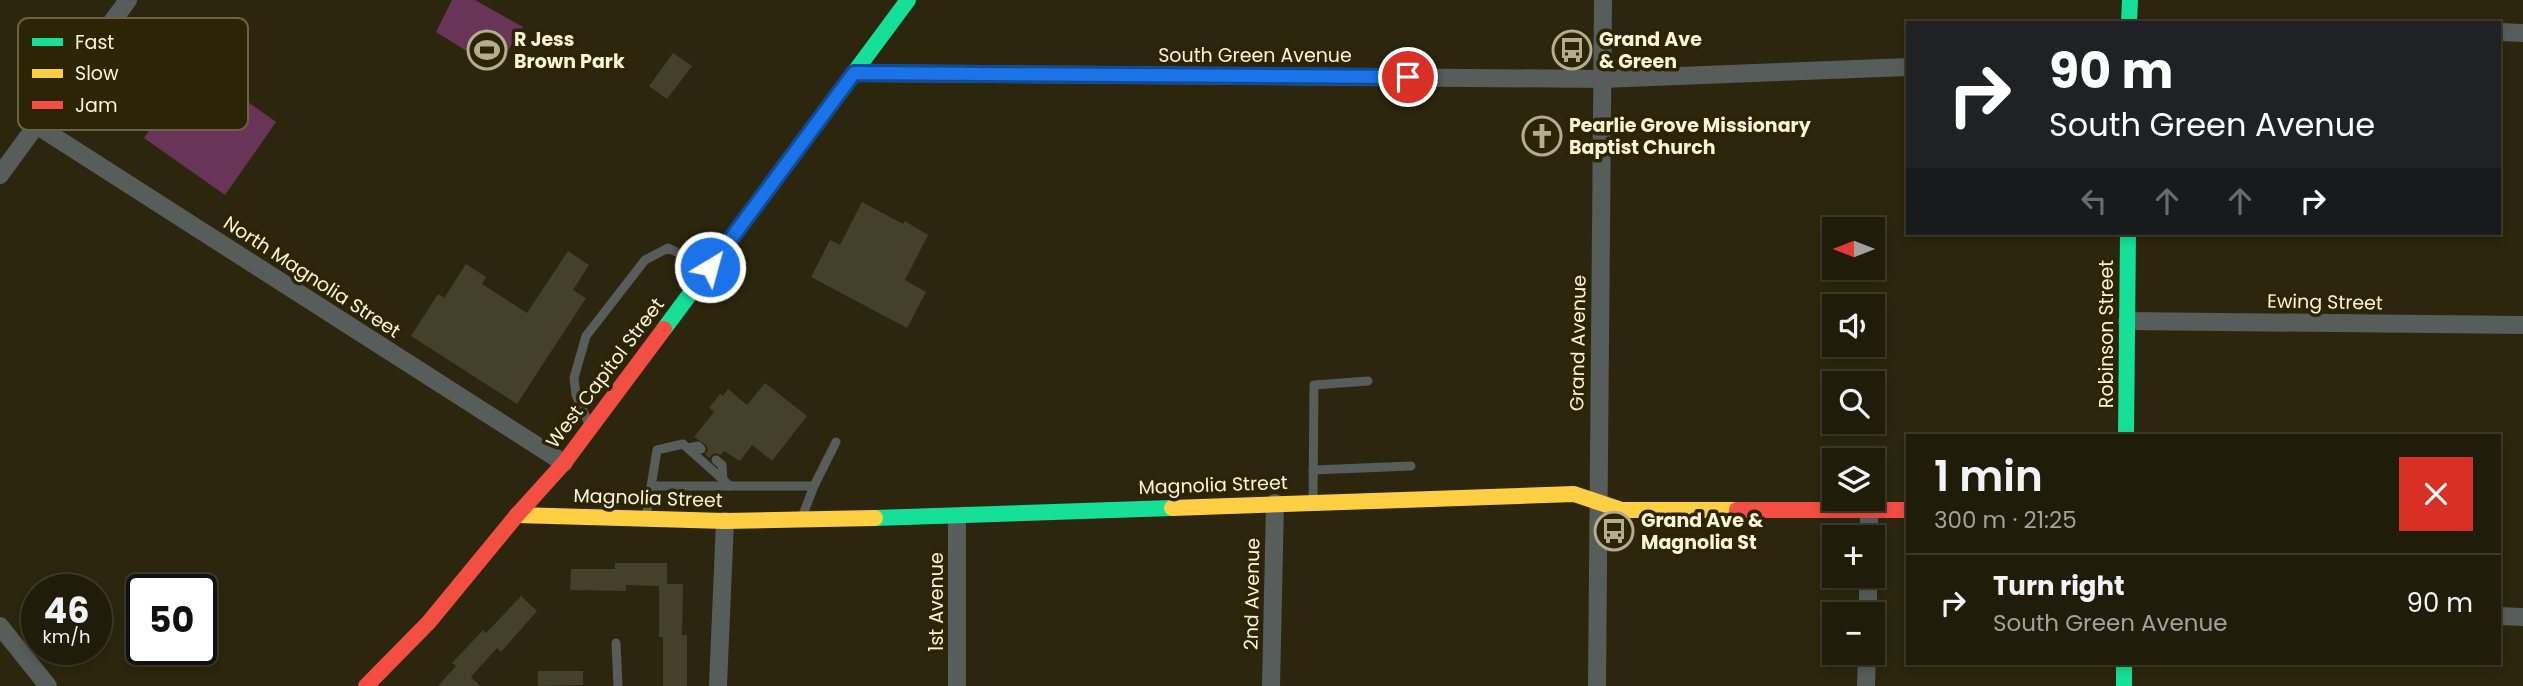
<!DOCTYPE html>
<html lang="en">
<head>
<meta charset="utf-8">
<style>
  body { margin:0; font-family:Poppins,sans-serif; background:#282513; color:#f1f3f6; height:100vh; display:flex; flex-direction:column; font-size:26px; white-space:nowrap }
  * { box-sizing:border-box; margin:0 }
  p { font-size:23px; color:#a2a19c }
  .icon { flex:none; width:38px; height:38px; fill:none; stroke:currentColor; stroke-width:2; stroke-linecap:round; stroke-linejoin:round }
  .map { position:relative; flex:1; overflow:hidden }
  .details { position:absolute; left:1906px; top:434px; width:595px; height:231px; display:flex; flex-direction:column; background:#201c0a; border-radius:0px; box-shadow:0 4px 10px #0003,0 0 0 2px #3d3a2b }
  .details>* { flex:none }
  .banner { position:absolute; left:1906px; top:21px; width:595px; height:214px; border-radius:0px; box-shadow:0 4px 10px #0003,0 0 0 2px #3d3a2b; background:#202124; color:#fff; overflow:hidden }
  .needle { width:46px; rotate:270deg }
  .buttons { position:absolute; left:1822px; top:217px; display:grid; gap:14px }
  .buttons a { display:grid; place-items:center; width:63px; height:63px; border-radius:0px; background:#201c0a; box-shadow:0 4px 10px #0003,0 0 0 2px #3d3a2b; font-size:35px }
  .speed { position:absolute; left:21px; top:574px; display:flex; gap:14px; font-size:35px; font-weight:700; text-align:center }
  .speed>* { display:grid; place-content:center; width:91px; height:91px; border-radius:50%; background:#201c0a; box-shadow:0 4px 10px #0003,0 0 0 2px #3d3a2b; line-height:1 }
  .speed small { font-size:18px; font-weight:400 }
  .speed .limit { border:4px solid #111; border-radius:10px; background:#fff; color:#111 }
  .pin { position:absolute; display:grid; place-items:center; width:60px; height:60px; color:#fff; margin:-30px; border:4px solid #fff; border-radius:50%; box-shadow:0 2px 7px #0007 }
  .me { position:absolute; width:77px; margin:-38px; rotate:37deg; stroke-linejoin:round; filter:drop-shadow(0 0 5px #0008) }
  .turn { display:flex; align-items:center; gap:24px; height:147px; padding:0 28px; font-size:32px }
  .turn .icon { width:91px; height:91px; stroke-width:2.5 }
  .turn b { display:block; font-size:49px; line-height:60px }
  .lanes { display:flex; align-items:center; height:66px; padding:0 28px; background:#0003; justify-content:center; gap:35px; direction:ltr }
  .lanes .off { opacity:.35 }
  .round { display:grid; place-items:center; flex:none; width:74px; height:74px; border-radius:0px; background:#282513 }
  .summary { display:flex; align-items:center; justify-content:space-between; height:119px; padding:0 28px }
  h1 { font-size:42px; font-weight:600; line-height:52px }
  ul { padding:0; list-style:none }
  li { display:flex; align-items:center; gap:21px; height:98px; padding:0 28px; border-top:2px solid #3d3a2b }
  li div { flex:1 }
  li b { display:block; font-size:26px }
  li em { font-style:normal }
  .map>svg:first-child { display:block }
  .green { fill:#683558 }
  .building { fill:#44402a }
  .lines { fill:none; stroke-linecap:round; stroke-linejoin:round }
  .lane { stroke:#565d5a; stroke-width:9 }
  .street { stroke:#565d5a; stroke-width:18 }
  .fast { stroke:#16e098; stroke-width:16 }
  .slow { stroke:#ffcf43; stroke-width:16 }
  .jam { stroke:#f24e42; stroke-width:16 }
  .route-casing { stroke:#114b97; stroke-width:18 }
  .route { stroke:#1a73e8; stroke-width:12 }
  .labels { text-anchor:middle; dominant-baseline:central; stroke-width:7; stroke-linejoin:round; paint-order:stroke }
  .poi-label { font-size:19px; font-weight:bold; fill:#fbf4d6; stroke:#2b2405; text-anchor:start }
  .street-label { font-size:19px; fill:#fbf4d6; stroke:#2b2405 }
  .key { fill:#2b2405; stroke:#696244; stroke-width:2 }
  .key-label { font-size:19px; fill:#fbf4d6 }
</style>
</head>
<body>
<div class="map">
<svg width="2523" height="686" viewBox="0 0 2523 686">
  <rect width="100%" height="100%" fill="#2b260d"/>
  <g class="green">
    <path d="M452,0H475L523,27L496,69L436,32Z"/>
    <path d="M196,65L276,122L225,195L144,138Z"/>
  </g>
  <g class="building">
    <path d="M673,53L692,66L667,99L649,86Z"/>
    <path d="M862,202L903,224L905,221L928,235L905,280L926,292L907,328L811,277L830,240L840,245Z"/>
    <path d="M568,251L589,265L573,290L586,298L517,404L411,336L438,294L444,298L466,264L486,277L482,284L527,313Z"/>
    <path d="M765,383L807,416L772,461L752,445L740,461L724,451L721,455L714,453L709,458L705,454L708,450L706,445L694,437L714,412L709,408L720,394L723,396L728,389L747,405Z"/>
    <path d="M615,563H667V584H683L682,635H687V686H663V637H659V586L626,585V591L570,590L571,569H615Z"/>
    <path d="M521,596L537,611L501,652L497,648L471,677L480,686H438L456,666L452,663L483,630L486,633Z"/>
    <path d="M538,671H583V685L538,686Z"/>
  </g>
  <g class="lines">
    <g class="lane">
      <path d="M589,424L576,395L574,378L586,336L645,260L668,248L708,267"/>
      <path d="M688,448L698,446L701,449"/>
      <path d="M716,460L722,465L723,480"/>
      <path d="M1313,470L1411,466"/>
      <path d="M651,486H814L836,442"/>
      <path d="M1313,500L1314,385L1368,381"/>
      <path d="M646,517L657,450L683,444L730,486"/>
      <path d="M802,517L814,486"/>
      <path d="M616,643L618,686"/>
    </g>
    <g class="street">
      <path d="M2499,32L2523,33"/>
      <path d="M854,73L1602,79L1908,67"/>
      <path d="M36,125L564,463"/>
      <path d="M0,175L128,0"/>
      <path d="M2127,321L2523,325"/>
      <path d="M1869,537V510"/>
      <path d="M1868,614V576"/>
      <path d="M2499,616L2523,617"/>
      <path d="M0,626L48,686"/>
      <path d="M718,686L725,521"/>
      <path d="M957,686V517"/>
      <path d="M1271,686L1275,503"/>
      <path d="M1597,686L1603,0"/>
      <path d="M1866,686L1867,653"/>
    </g>
    <g class="fast">
      <path d="M2129,23L2130,0"/>
      <path d="M664,329L908,0"/>
      <path d="M2126,436L2128,233"/>
      <path d="M875,518L1172,508"/>
      <path d="M2124,663V686"/>
    </g>
    <g class="slow">
      <path d="M1172,508L1574,494L1622,510H1737"/>
      <path d="M517,515L725,521L875,518"/>
    </g>
    <g class="jam">
      <path d="M1737,510H1908"/>
      <path d="M366,686L429,622L517,515L564,463L664,329"/>
    </g>
  </g>
  <g class="lines">
    <defs>
      <path id="route" d="M710,267L854,73L1408,77"/>
    </defs>
    <use href="#route" class="route-casing"/>
    <use href="#route" class="route"/>
  </g>
  <defs>
    <symbol id="stadium-ring" viewBox="-11 -11 22 22"><circle r="9.5" fill="#2b2405" stroke="#b2ac90" stroke-width="1.5"/><path d="M0-5a6.5 5 0 1 0 0 10a6.5 5 0 1 0 0-10ZM-3.5-1.8h7v3.6h-7Z" fill="#b2ac90"/></symbol>
    <symbol id="bus-ring" viewBox="-11 -11 22 22"><circle r="9.5" fill="#2b2405" stroke="#b2ac90" stroke-width="1.5"/><path d="M-5-6H5V4H4V6H2V4H-2V6H-4V4H-5ZM-3.5-4V0h7V-4ZM-3.5 1.2v1.5H-2V1.2ZM2 1.2v1.5H3.5V1.2Z" fill="#b2ac90"/></symbol>
    <symbol id="church-ring" viewBox="-11 -11 22 22"><circle r="9.5" fill="#2b2405" stroke="#b2ac90" stroke-width="1.5"/><path d="M-1.2-6h2.4v3.5h3.3v2.4h-3.3V6h-2.4V-.1h-3.3v-2.4h3.3Z" fill="#b2ac90"/></symbol>
  </defs>
  <g fill-rule="evenodd">
    <use href="#stadium-ring" x="465" y="28" width="44" height="44"/>
    <use href="#bus-ring" x="1550" y="28" width="44" height="44"/>
    <use href="#church-ring" x="1520" y="114" width="44" height="44"/>
    <use href="#bus-ring" x="1592" y="509" width="44" height="44"/>
  </g>
  <g class="labels">
    <g class="poi-label">
      <text x="514" y="39">R Jess<tspan x="514" dy="22">Brown Park</tspan></text>
      <text x="1599" y="39">Grand Ave<tspan x="1599" dy="22">&amp; Green</tspan></text>
      <text x="1569" y="125">Pearlie Grove Missionary<tspan x="1569" dy="22">Baptist Church</tspan></text>
      <text x="1641" y="520">Grand Ave &amp;<tspan x="1641" dy="22">Magnolia St</tspan></text>
    </g>
    <g class="street-label">
      <text x="1255" y="55">South Green Avenue</text>
      <text transform="translate(312 277) rotate(33)">North Magnolia Street</text>
      <text transform="translate(2325 302) rotate(1)">Ewing Street</text>
      <text transform="translate(2106 334) rotate(-90)">Robinson Street</text>
      <text transform="translate(1578 343) rotate(-89)">Grand Avenue</text>
      <text transform="translate(605 373) rotate(-53)">West Capitol Street</text>
      <text transform="translate(1213 485) rotate(-2)">Magnolia Street</text>
      <text transform="translate(648 498) rotate(2)">Magnolia Street</text>
      <text transform="translate(1252 594) rotate(-89)">2nd Avenue</text>
      <text transform="translate(936 602) rotate(-90)">1st Avenue</text>
    </g>
  </g>
  <rect x="18" y="18" width="230" height="112" rx="10" class="key"/>
  <rect x="32" y="38" width="31" height="8" fill="#16e098"/>
  <rect x="32" y="69" width="31" height="9" fill="#ffcf43"/>
  <rect x="32" y="101" width="31" height="8" fill="#f24e42"/>
  <g class="key-label">
    <text x="75" y="49">Fast</text>
    <text x="75" y="80">Slow</text>
    <text x="75" y="112">Jam</text>
  </g>
</svg>
<div class="buttons">
<a><svg class="needle" viewBox="-14 -14 28 28"><path d="M0-13l5 13h-10z" fill="#e53935"/><path d="M0 13l5-13h-10z" fill="#a2a19c"/></svg></a>
<a><svg class="icon" aria-label="sound" viewBox="0 0 24 24"><path d="M4 9h4l5-4v14l-5-4H4zM17 9q2 3 0 6"/></svg></a>
<a><svg class="icon" aria-label="search" viewBox="0 0 24 24"><circle cx="10" cy="10" r="6"/><path d="M15 15l6 6"/></svg></a>
<a><svg class="icon" aria-label="layers" viewBox="0 0 24 24"><path d="M12 4l9 5-9 5-9-5zM3 14l9 5 9-5"/></svg></a>
<a>+</a>
<a>−</a>
</div>
<div class="speed"><div>46<small>km/h</small></div><div class="limit">50</div></div>
<div class="pin" style="left:1408px;top:77px;background:#d93025"><svg class="icon" aria-label="arrive" viewBox="0 0 24 24"><path d="M6 21V4h12l-3 4 3 4H6"/></svg></div>
<svg class="me" style="left:710px;top:267px" viewBox="-20 -20 40 40"><circle r="17" fill="#1a73e8" stroke="#fff" stroke-width="3"/><path d="M0-11L8 9 0 5-8 9z" fill="#fff"/></svg>
<div class="banner">
<div class="turn"><svg class="icon" aria-label="right" viewBox="0 0 24 24"><path d="M7 20v-9h11M14 6l5 5-5 5"/></svg><div><b>90 m</b>South Green Avenue</div></div>
<div class="lanes"><svg class="icon off" aria-label="left" viewBox="0 0 24 24"><path d="M17 20v-9H6M10 6l-5 5 5 5"/></svg><svg class="icon off" aria-label="ahead" viewBox="0 0 24 24"><path d="M12 20V5M6 11l6-6 6 6"/></svg><svg class="icon off" aria-label="ahead" viewBox="0 0 24 24"><path d="M12 20V5M6 11l6-6 6 6"/></svg><svg class="icon" aria-label="right" viewBox="0 0 24 24"><path d="M7 20v-9h11M14 6l5 5-5 5"/></svg></div>
</div>
<section class="details">
<div class="summary"><div><h1>1 min</h1><p>300 m · 21:25</p></div><a class="round" style="background:#d93025;color:#fff"><svg class="icon" aria-label="close" viewBox="0 0 24 24"><path d="M6 6l12 12M18 6L6 18"/></svg></a></div>
<ul>
<li><svg class="icon" aria-label="right" viewBox="0 0 24 24"><path d="M7 20v-9h11M14 6l5 5-5 5"/></svg><div><b>Turn right</b><p>South Green Avenue</p></div><em>90 m</em></li>
</ul>
</section>
</div>
</body>
</html>
